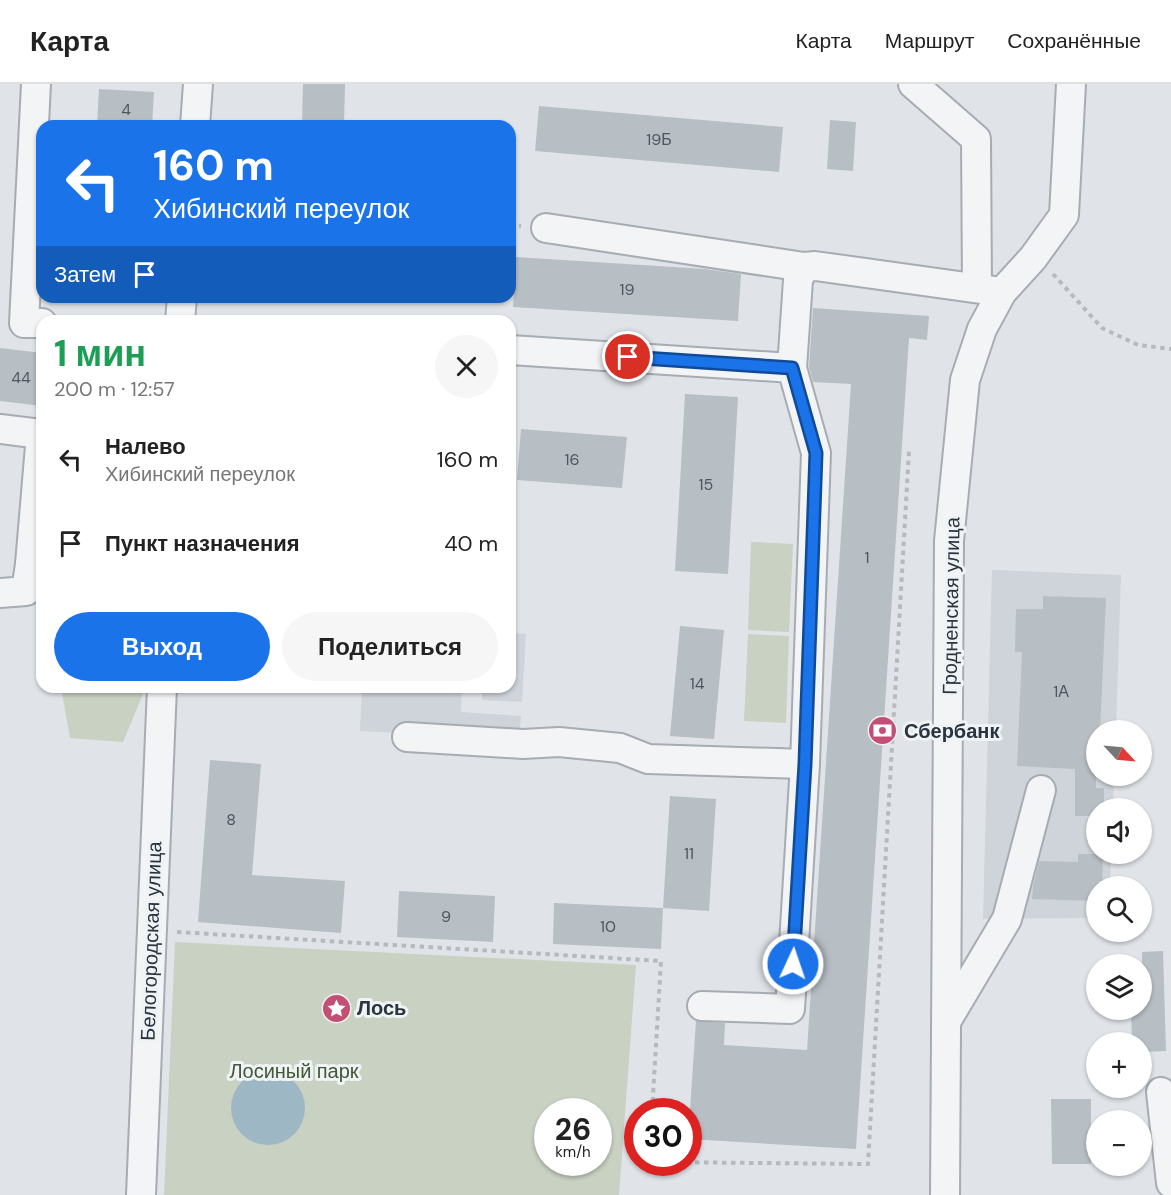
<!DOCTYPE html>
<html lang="ru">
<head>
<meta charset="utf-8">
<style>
  body { margin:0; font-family:"DM Sans",sans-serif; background:#f6f6f6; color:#222; height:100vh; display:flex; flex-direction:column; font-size:22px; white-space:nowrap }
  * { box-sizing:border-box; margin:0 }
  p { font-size:20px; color:#767676 }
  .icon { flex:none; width:33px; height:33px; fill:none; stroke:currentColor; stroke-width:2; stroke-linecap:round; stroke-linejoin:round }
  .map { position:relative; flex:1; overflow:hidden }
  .sheet { position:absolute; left:36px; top:231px; width:480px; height:378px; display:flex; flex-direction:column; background:#fff; border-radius:18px; box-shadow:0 2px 4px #0004 }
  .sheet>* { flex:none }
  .top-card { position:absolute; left:36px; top:36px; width:480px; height:183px; border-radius:18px; box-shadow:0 2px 4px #0004; background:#1a73e8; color:#fff; overflow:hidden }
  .needle { width:39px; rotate:116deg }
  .tools { position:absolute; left:1086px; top:636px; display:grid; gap:12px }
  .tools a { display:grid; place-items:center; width:66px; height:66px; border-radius:50%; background:#fff; box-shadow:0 2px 4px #0004; font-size:30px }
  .speed { position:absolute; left:534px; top:1014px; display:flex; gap:12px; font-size:30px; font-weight:700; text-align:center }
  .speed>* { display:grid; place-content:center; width:78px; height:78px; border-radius:50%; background:#fff; box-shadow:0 2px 4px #0004; line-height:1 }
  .speed small { font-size:15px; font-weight:400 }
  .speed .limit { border:9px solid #d22; background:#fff; color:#111 }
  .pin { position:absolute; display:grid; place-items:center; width:51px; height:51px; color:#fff; margin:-26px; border:3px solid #fff; border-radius:50%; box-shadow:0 2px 6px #0007 }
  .me { position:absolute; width:66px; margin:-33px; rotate:3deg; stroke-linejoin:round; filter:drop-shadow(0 0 4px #0008) }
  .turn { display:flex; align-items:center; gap:21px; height:126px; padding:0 18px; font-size:27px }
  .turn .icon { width:78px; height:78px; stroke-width:2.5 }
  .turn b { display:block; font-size:42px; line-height:51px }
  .then { display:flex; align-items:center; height:57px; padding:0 18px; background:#0003; gap:12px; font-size:22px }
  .round { display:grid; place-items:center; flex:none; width:63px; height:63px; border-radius:32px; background:#f6f6f6 }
  .headline { display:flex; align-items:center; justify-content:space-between; height:102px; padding:0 18px }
  h1 { font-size:36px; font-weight:700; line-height:45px; color:#1e9e55 }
  .button { display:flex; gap:12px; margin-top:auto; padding:12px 18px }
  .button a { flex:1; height:69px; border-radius:36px; background:#1a73e8; color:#fff; font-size:24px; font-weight:700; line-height:69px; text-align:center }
  .button a+a { background:#f6f6f6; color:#222 }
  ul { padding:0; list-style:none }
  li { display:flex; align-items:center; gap:18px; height:84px; padding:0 18px }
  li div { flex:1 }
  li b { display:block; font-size:22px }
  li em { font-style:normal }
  header { display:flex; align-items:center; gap:36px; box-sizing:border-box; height:84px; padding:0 30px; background:#fff; border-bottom:2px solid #e0e0e0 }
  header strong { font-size:28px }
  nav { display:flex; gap:33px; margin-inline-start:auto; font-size:21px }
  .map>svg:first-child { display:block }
  .built { fill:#ced4d9 }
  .green { fill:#c8d1c2; fill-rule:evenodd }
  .water { fill:#9eb7c5 }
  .building { fill:#b7bec4 }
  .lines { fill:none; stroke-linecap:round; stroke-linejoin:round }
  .minor-casing { stroke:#a6acb2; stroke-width:32 }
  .path { stroke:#b6babf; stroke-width:4; stroke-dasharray:4.5 4.5; stroke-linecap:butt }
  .minor { stroke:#f2f4f6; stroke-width:28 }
  .route-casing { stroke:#114b97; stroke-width:15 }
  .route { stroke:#1a73e8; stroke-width:10 }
  .labels { text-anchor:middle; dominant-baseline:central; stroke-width:6; stroke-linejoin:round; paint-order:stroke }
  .number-label { font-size:16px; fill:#4d5660 }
  .street-label { font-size:20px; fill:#2a343e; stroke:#eff3f5 }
  .poi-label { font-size:20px; font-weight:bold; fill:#2a343e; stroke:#eff3f5; text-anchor:start }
  .park-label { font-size:20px; fill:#445838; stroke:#eff3f5 }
</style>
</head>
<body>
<header>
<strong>Карта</strong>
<nav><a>Карта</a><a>Маршрут</a><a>Сохранённые</a></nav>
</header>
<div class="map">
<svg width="1171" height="1111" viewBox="0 0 1171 1111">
  <rect width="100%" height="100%" fill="#e0e4e8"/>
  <g class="built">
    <path d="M992,486L1121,491L1116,646H1096V692H1114L1113,724H1096V770H1111L1110,802H1096V834L983,835Z"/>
    <path d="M510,549L526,550L522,618L482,616V603H510Z"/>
    <path d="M362,603H462L461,628L521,632L519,655L360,647Z"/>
  </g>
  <g class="green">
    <path d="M751,458L793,460L789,548L748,546Z"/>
    <path d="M748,550L789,552L786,639L744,637Z"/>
    <path d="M61,603H146L123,658L70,654Z"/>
    <path d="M175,858L636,881L619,1111H164ZM548,1028H598V1078H548Z"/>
  </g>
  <circle class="water" cx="268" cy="1024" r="37"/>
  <g class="building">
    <path d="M303,0H345L344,42H302Z"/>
    <path d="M99,5L154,8L152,42H97Z"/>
    <path d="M539,22L783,43L779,88L535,67Z"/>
    <path d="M830,36L856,38L853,87L827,85Z"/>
    <path d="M516,173L705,185L741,190L738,237L513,223Z"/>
    <path d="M813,224L929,232L927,256L909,254L856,1065L688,1055L696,937L725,939L724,961L807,966L851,300L813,298L809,283Z"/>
    <path d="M0,264L42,269V322L0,317Z"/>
    <path d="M685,310L738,313L728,490L675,487Z"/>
    <path d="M521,345L627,353L622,404L517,396Z"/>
    <path d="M1043,512L1106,514L1100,646H1096V704H1104V724H1096V732H1075V685L1017,682L1022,568H1015L1016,525H1043Z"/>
    <path d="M680,542L724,546L714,655L670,652Z"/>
    <path d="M210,676L261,680L252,791L345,797L341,849L198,838Z"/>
    <path d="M670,712L716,715L709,827L663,824Z"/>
    <path d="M1078,770H1103L1102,802H1096V817L1032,815L1033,803L1039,777L1078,778Z"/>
    <path d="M399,807L495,812L493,858L397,853Z"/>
    <path d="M554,819L663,824L661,865L553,860Z"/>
    <path d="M1163,867L1166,967L1142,968V958H1132L1131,926H1142V868Z"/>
    <path d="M1051,1015H1091V1080H1052Z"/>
  </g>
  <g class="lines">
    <defs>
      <g id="minor">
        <path d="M36,0L24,239H42"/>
        <path d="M913,0L976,55L977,204"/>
        <path d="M195,42L198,0"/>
        <path d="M546,144L804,183L815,182L1002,208"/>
        <path d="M180,237L182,213"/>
        <path d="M510,266L792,284"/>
        <path d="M0,345L41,350L30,480L42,482"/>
        <path d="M0,509L26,507L30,480"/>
        <path d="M407,653L523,660L559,658L620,664L648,675L805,680"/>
        <path d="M702,922L790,925L805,680L816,369L792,284L798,196L804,183"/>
        <path d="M947,936L1007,835L1041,706"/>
        <path d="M1161,1008L1171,1099"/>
        <path d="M141,1111L162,603"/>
        <path d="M945,1111L949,457L965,296L982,245L1002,208L1033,174L1064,131L1071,0"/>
      </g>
    </defs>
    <use href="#minor" class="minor-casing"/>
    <g class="path">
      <path d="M510,141L521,142"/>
      <path d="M1053,190L1102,244L1138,261L1171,265"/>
      <path d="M177,848L661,877L652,1028"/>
      <path d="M650,1078L868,1080L909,367"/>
    </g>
    <use href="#minor" class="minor"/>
  </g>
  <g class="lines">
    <defs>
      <path id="route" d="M628,273L792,284L816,369L805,680L793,880"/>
    </defs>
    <use href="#route" class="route-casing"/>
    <use href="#route" class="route"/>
  </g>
  <defs>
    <symbol id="bank-disc" viewBox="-11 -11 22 22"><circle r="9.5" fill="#c34f74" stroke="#eff3f5"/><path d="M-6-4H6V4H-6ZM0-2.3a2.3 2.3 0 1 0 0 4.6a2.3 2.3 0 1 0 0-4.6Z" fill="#fff"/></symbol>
    <symbol id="sight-disc" viewBox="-11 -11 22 22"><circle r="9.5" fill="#c34f74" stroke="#eff3f5"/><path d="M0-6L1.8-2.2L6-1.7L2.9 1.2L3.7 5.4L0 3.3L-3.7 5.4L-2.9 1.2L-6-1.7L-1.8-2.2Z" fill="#fff"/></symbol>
  </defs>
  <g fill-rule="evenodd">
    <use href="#bank-disc" x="866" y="630" width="33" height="33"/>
    <use href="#sight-disc" x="320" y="908" width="33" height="33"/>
  </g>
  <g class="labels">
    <g class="number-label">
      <text x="126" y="25">4</text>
      <text x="659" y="55">19Б</text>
      <text x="627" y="205">19</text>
      <text x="21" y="293">44</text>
      <text x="572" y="375">16</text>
      <text x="706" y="400">15</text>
      <text x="867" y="473">1</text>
      <text x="697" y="599">14</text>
      <text x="1061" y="607">1А</text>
      <text x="231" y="735">8</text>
      <text x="689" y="769">11</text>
      <text x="446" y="832">9</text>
      <text x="608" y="842">10</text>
    </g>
    <g class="street-label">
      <text transform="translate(951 522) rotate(-89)">Гродненская улица</text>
      <text transform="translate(151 857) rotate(-88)">Белогородская улица</text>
    </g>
    <g class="poi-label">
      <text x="904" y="647">Сбербанк</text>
      <text x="357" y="924">Лось</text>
    </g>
    <g class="park-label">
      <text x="294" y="987">Лосиный парк</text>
    </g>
  </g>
</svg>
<div class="tools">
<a><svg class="needle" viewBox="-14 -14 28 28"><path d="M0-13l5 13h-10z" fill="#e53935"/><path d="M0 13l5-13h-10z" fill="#767676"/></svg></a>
<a><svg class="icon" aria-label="sound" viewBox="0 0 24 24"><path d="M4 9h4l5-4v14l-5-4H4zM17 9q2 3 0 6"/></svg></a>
<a><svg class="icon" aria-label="search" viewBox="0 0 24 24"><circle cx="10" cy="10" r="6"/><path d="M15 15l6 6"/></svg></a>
<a><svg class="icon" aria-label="layers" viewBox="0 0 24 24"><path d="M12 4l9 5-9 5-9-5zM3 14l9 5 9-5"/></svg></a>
<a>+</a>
<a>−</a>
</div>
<div class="speed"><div>26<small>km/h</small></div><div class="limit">30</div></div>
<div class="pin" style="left:628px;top:273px;background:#d93025"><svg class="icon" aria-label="arrive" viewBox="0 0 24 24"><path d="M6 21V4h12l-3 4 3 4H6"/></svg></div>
<svg class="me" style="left:793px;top:880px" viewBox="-20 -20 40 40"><circle r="17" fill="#1a73e8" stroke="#fff" stroke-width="3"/><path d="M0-11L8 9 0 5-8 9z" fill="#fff"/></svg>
<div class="top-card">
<div class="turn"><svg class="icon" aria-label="left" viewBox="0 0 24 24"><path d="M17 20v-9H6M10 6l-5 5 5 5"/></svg><div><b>160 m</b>Хибинский переулок</div></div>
<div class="then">Затем<svg class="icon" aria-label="arrive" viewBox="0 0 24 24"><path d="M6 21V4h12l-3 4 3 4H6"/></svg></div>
</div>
<section class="sheet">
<div class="headline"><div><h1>1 мин</h1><p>200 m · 12:57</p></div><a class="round"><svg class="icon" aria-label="close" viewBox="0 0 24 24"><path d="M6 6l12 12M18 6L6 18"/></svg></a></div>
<ul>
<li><svg class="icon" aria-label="left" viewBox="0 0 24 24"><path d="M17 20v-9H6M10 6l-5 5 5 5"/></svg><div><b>Налево</b><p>Хибинский переулок</p></div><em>160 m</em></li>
<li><svg class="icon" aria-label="arrive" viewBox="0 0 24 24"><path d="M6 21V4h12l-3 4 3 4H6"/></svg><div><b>Пункт назначения</b></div><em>40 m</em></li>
</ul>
<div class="button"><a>Выход</a><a>Поделиться</a></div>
</section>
</div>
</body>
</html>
